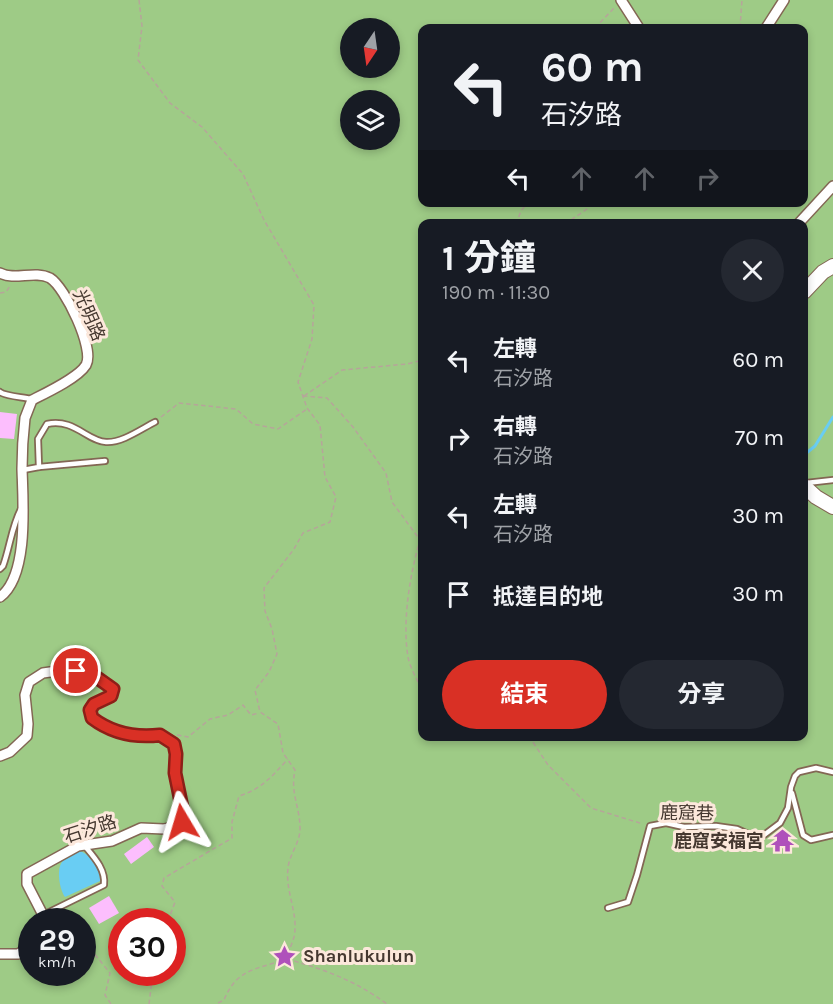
<!DOCTYPE html>
<html lang="zh-TW">
<head>
<meta charset="utf-8">
<style>
  body { margin:0; font-family:Karla,"Noto Sans TC",sans-serif; background:#242831; color:#f1f3f6; height:100vh; display:flex; flex-direction:column; font-size:22px; white-space:nowrap }
  * { box-sizing:border-box; margin:0 }
  p { font-size:20px; color:#9ea1a6 }
  .icon { flex:none; width:33px; height:33px; fill:none; stroke:currentColor; stroke-width:2; stroke-linecap:round; stroke-linejoin:round }
  .map { position:relative; flex:1; overflow:hidden }
  .drawer { position:absolute; left:418px; top:219px; width:390px; height:522px; display:flex; flex-direction:column; background:#171b24; border-radius:12px; box-shadow:0 3px 9px #0003 }
  .drawer>* { flex:none }
  .guide { position:absolute; left:418px; top:24px; width:390px; height:183px; border-radius:12px; box-shadow:0 3px 9px #0003; background:#171b24; color:#f1f3f6; overflow:hidden }
  .needle { width:39px; rotate:193deg }
  .tools { position:absolute; left:340px; top:18px; display:grid; gap:12px }
  .tools a { display:grid; place-items:center; width:60px; height:60px; border-radius:50%; background:#171b24; box-shadow:0 3px 9px #0003; font-size:30px }
  .speed { position:absolute; left:18px; top:908px; display:flex; gap:12px; font-size:30px; font-weight:700; text-align:center }
  .speed>* { display:grid; place-content:center; width:78px; height:78px; border-radius:50%; background:#171b24; box-shadow:0 3px 9px #0003; line-height:1 }
  .speed small { font-size:15px; font-weight:400 }
  .speed .limit { border:9px solid #d22; background:#fff; color:#111 }
  .pin { position:absolute; display:grid; place-items:center; width:51px; height:51px; color:#fff; margin:-26px; border:3px solid #fff; border-radius:50%; box-shadow:0 2px 6px #0007 }
  .me { position:absolute; width:66px; margin:-33px; rotate:353deg; stroke-linejoin:round; filter:drop-shadow(0 0 4px #0008) }
  .turn { display:flex; align-items:center; gap:21px; height:126px; padding:0 24px; font-size:27px }
  .turn .icon { width:78px; height:78px; stroke-width:2.5 }
  .turn b { display:block; font-size:42px; line-height:51px }
  .lanes { display:flex; align-items:center; height:57px; padding:0 24px; background:#0003; justify-content:center; gap:30px; direction:ltr }
  .lanes .off { opacity:.35 }
  .round { display:grid; place-items:center; flex:none; width:63px; height:63px; border-radius:32px; background:#242831 }
  .head { display:flex; align-items:center; justify-content:space-between; height:102px; padding:0 24px }
  h1 { font-size:36px; font-weight:700; line-height:45px }
  .cta { display:flex; gap:12px; margin-top:auto; padding:12px 24px }
  .cta a { flex:1; height:69px; border-radius:36px; background:#d93025; color:#fff; font-size:24px; font-weight:700; line-height:69px; text-align:center }
  .cta a+a { background:#242831; color:#f1f3f6 }
  ul { padding:0; list-style:none }
  li { display:flex; align-items:center; gap:18px; height:78px; padding:0 24px }
  li div { flex:1 }
  li b { display:block; font-size:22px }
  li em { font-style:normal }
  .map>svg:first-child { display:block }
  .green { fill:#9ecb86; fill-rule:evenodd }
  .water { fill:#69cdf3 }
  .lines { fill:none; stroke-linecap:round; stroke-linejoin:round }
  .stream { stroke:#69cdf3; stroke-width:3 }
  .building { fill:#fcbefd }
  .lane-casing { stroke:#836754; stroke-width:8 }
  .street-casing { stroke:#836754; stroke-width:12 }
  .secondary-casing { stroke:#836754; stroke-width:16 }
  .path { stroke:#b6a59a; stroke-width:1.5; stroke-dasharray:4.5 3; stroke-linecap:butt }
  .lane { stroke:#fff; stroke-width:4.5 }
  .street { stroke:#fff; stroke-width:9 }
  .secondary { stroke:#fff; stroke-width:14 }
  .route-casing { stroke:#8d1f18; stroke-width:15 }
  .route { stroke:#d93025; stroke-width:10 }
  .labels { text-anchor:middle; dominant-baseline:central; stroke-width:6; stroke-linejoin:round; paint-order:stroke }
  .street-label { font-size:18px; fill:#453830; stroke:#fce8db }
  .poi-label { font-size:18px; font-weight:bold; fill:#453830; stroke:#fce8db; text-anchor:end }
</style>
</head>
<body>
<div class="map">
<svg width="833" height="1004" viewBox="0 0 833 1004">
  <rect width="100%" height="100%" fill="#fce8db"/>
  <path class="green" d="M0,0H833V1004H0ZM351,28H390V68H351ZM423,28H804V202H423ZM351,100H390V140H351ZM423,224H804V736H423ZM32,921H82V972H32ZM122,921H172V972H122Z"/>
  <path class="water" d="M80,851C91,855 101,869 100,881L65,897C60,890 56,870 62,862C65,857 74,854 80,851Z"/>
  <g class="lines">
    <path class="stream" d="M804,455L815,446L833,417"/>
  </g>
  <g class="building">
    <path d="M0,412L17,414L14,439L0,438Z"/>
    <path d="M147,837L154,847L131,864L124,854Z"/>
    <path d="M109,896L119,913L99,924L89,908Z"/>
  </g>
  <g class="lines">
    <defs>
      <g id="lane">
        <path d="M0,392C5,396 23,397 31,399"/>
        <path d="M39,467L105,461"/>
        <path d="M23,470L39,467L38,439L47,424C74,418 87,441 106,442C122,443 141,429 155,422"/>
        <path d="M806,483L833,480"/>
        <path d="M0,569L3,566C10,547 12,524 22,507"/>
        <path d="M792,793L803,835L811,840L833,835"/>
        <path d="M608,908L628,902L637,875L650,826L666,823L684,827L716,826L737,829L750,835H764L780,823L788,808L791,787L795,776L799,772L816,768L833,772"/>
        <path d="M43,915L104,885C106,869 93,856 84,845"/>
      </g>
      <g id="street">
        <path d="M621,0L639,28"/>
        <path d="M766,28L784,0"/>
        <path d="M798,224L833,186"/>
        <path d="M0,273C15,281 34,270 50,278C65,287 95,349 86,365C78,378 46,393 32,400L25,418C23,435 22,452 22,469C23,502 29,576 0,597"/>
        <path d="M0,756L10,752L27,736L28,724L25,695L29,682L43,673L64,670L89,672L113,689L111,696L95,704L90,710L92,719C113,734 135,738 160,735L174,744L176,754L175,773L184,817L182,822L177,826L164,829L141,828L112,841L78,846L27,874V884L43,915V921"/>
        <path d="M0,954H18L32,946"/>
      </g>
      <g id="secondary">
        <path d="M804,292L823,272L833,266"/>
        <path d="M804,486L816,497L833,507"/>
      </g>
    </defs>
    <use href="#lane" class="lane-casing"/>
    <use href="#street" class="street-casing"/>
    <use href="#secondary" class="secondary-casing"/>
    <g class="path">
      <path d="M139,0L142,26L138,60L170,103L202,127L243,174L264,220L314,305L312,339L298,382L307,408L320,425L325,477L336,497L330,522L303,533L294,549L264,588L265,611L272,629L277,654L269,672L255,690L260,712L278,724L283,753L295,770C290,794 300,806 300,829C300,843 289,855 288,868C285,892 299,914 294,937C292,944 288,952 286,959C256,970 237,968 224,1000L216,1004"/>
      <path d="M595,28L615,7"/>
      <path d="M740,28L742,0"/>
      <path d="M516,224L521,211L528,202"/>
      <path d="M565,224L587,209L593,202"/>
      <path d="M0,293L6,292L10,286"/>
      <path d="M303,396L327,398L353,427L386,473L392,502L420,540C410,574 402,621 408,657C410,668 418,681 423,692"/>
      <path d="M304,396L342,370L407,364L423,360"/>
      <path d="M161,417L179,403L236,409L253,424L278,429L307,409"/>
      <path d="M177,735L188,737L210,719L228,715L243,705L251,715L259,713"/>
      <path d="M529,736L548,765L591,808L643,824"/>
      <path d="M168,921L175,902L162,886L164,878L232,838V822L239,796C262,789 272,776 288,759"/>
      <path d="M82,948L92,951L110,973L105,995L111,1004"/>
      <path d="M287,959C326,970 354,980 387,1004"/>
      <path d="M149,1004L153,972"/>
    </g>
    <use href="#lane" class="lane"/>
    <use href="#street" class="street"/>
    <use href="#secondary" class="secondary"/>
  </g>
  <g class="lines">
    <defs>
      <path id="route" d="M76,671L89,672L113,689L111,696L94,704L90,710L92,718C113,734 135,738 160,735L174,744L176,754L175,773L184,817L182,822"/>
    </defs>
    <use href="#route" class="route-casing"/>
    <use href="#route" class="route"/>
  </g>
  <defs>
    <symbol id="temple-bare" viewBox="-9 -9 18 18"><path d="M0-6L5-2H3V0L6.5 2.5H4V6H1.5V3h-3V6H-4V2.5H-6.5L-3 0V-2H-5Z" fill="#af51bb" stroke="#fce8db" stroke-width="2.5" paint-order="stroke"/></symbol>
    <symbol id="sight-bare" viewBox="-9 -9 18 18"><path d="M0-6L1.8-2.2L6-1.7L2.9 1.2L3.7 5.4L0 3.3L-3.7 5.4L-2.9 1.2L-6-1.7L-1.8-2.2Z" fill="#af51bb" stroke="#fce8db" stroke-width="2.5" paint-order="stroke"/></symbol>
  </defs>
  <g fill-rule="evenodd">
    <use href="#temple-bare" x="766" y="824" width="33" height="33"/>
    <use href="#sight-bare" x="268" y="940" width="33" height="33"/>
  </g>
  <g class="labels">
    <g class="street-label">
      <text transform="translate(89 315) rotate(67)">光明路</text>
      <text transform="translate(687 813) rotate(1)">鹿窟巷</text>
      <text transform="translate(90 829) rotate(-18)">石汐路</text>
    </g>
    <g class="poi-label">
      <text x="764" y="841">鹿窟安福宮</text>
      <text x="303" y="956" text-anchor="start">Shanlukulun</text>
    </g>
  </g>
</svg>
<div class="tools">
<a><svg class="needle" viewBox="-14 -14 28 28"><path d="M0-13l5 13h-10z" fill="#e53935"/><path d="M0 13l5-13h-10z" fill="#9ea1a6"/></svg></a>
<a><svg class="icon" aria-label="layers" viewBox="0 0 24 24"><path d="M12 4l9 5-9 5-9-5zM3 14l9 5 9-5"/></svg></a>
</div>
<div class="speed"><div>29<small>km/h</small></div><div class="limit">30</div></div>
<div class="pin" style="left:76px;top:671px;background:#d93025"><svg class="icon" aria-label="arrive" viewBox="0 0 24 24"><path d="M6 21V4h12l-3 4 3 4H6"/></svg></div>
<svg class="me" style="left:182px;top:822px" viewBox="-20 -20 40 40"><path d="M0-17L14 15 0 8-14 15z" fill="#d93025" stroke="#fff" stroke-width="4"/></svg>
<div class="guide">
<div class="turn"><svg class="icon" aria-label="left" viewBox="0 0 24 24"><path d="M17 20v-9H6M10 6l-5 5 5 5"/></svg><div><b>60 m</b>石汐路</div></div>
<div class="lanes"><svg class="icon" aria-label="left" viewBox="0 0 24 24"><path d="M17 20v-9H6M10 6l-5 5 5 5"/></svg><svg class="icon off" aria-label="ahead" viewBox="0 0 24 24"><path d="M12 20V5M6 11l6-6 6 6"/></svg><svg class="icon off" aria-label="ahead" viewBox="0 0 24 24"><path d="M12 20V5M6 11l6-6 6 6"/></svg><svg class="icon off" aria-label="right" viewBox="0 0 24 24"><path d="M7 20v-9h11M14 6l5 5-5 5"/></svg></div>
</div>
<section class="drawer">
<div class="head"><div><h1>1 分鐘</h1><p>190 m · 11:30</p></div><a class="round"><svg class="icon" aria-label="close" viewBox="0 0 24 24"><path d="M6 6l12 12M18 6L6 18"/></svg></a></div>
<ul>
<li><svg class="icon" aria-label="left" viewBox="0 0 24 24"><path d="M17 20v-9H6M10 6l-5 5 5 5"/></svg><div><b>左轉</b><p>石汐路</p></div><em>60 m</em></li>
<li><svg class="icon" aria-label="right" viewBox="0 0 24 24"><path d="M7 20v-9h11M14 6l5 5-5 5"/></svg><div><b>右轉</b><p>石汐路</p></div><em>70 m</em></li>
<li><svg class="icon" aria-label="left" viewBox="0 0 24 24"><path d="M17 20v-9H6M10 6l-5 5 5 5"/></svg><div><b>左轉</b><p>石汐路</p></div><em>30 m</em></li>
<li><svg class="icon" aria-label="arrive" viewBox="0 0 24 24"><path d="M6 21V4h12l-3 4 3 4H6"/></svg><div><b>抵達目的地</b></div><em>30 m</em></li>
</ul>
<div class="cta"><a>結束</a><a>分享</a></div>
</section>
</div>
</body>
</html>
